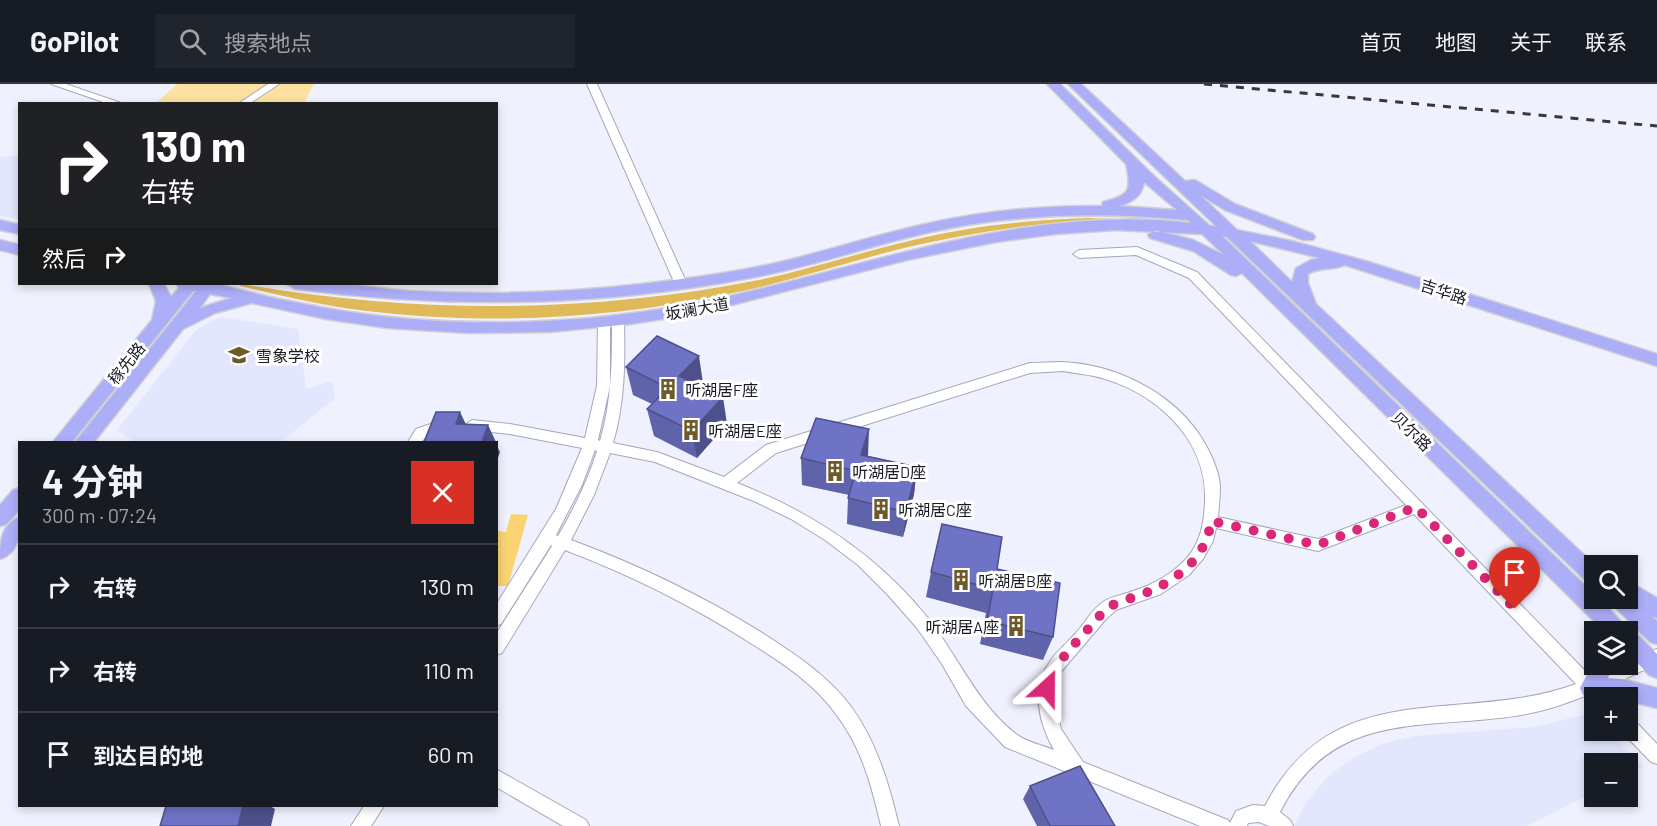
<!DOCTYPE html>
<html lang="zh">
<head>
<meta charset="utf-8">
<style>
  body { margin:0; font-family:Barlow,"Noto Sans SC",sans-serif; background:#20242c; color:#f1f3f6; height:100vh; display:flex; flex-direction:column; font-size:22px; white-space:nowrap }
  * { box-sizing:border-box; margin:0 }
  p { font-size:20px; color:#9ea1a6 }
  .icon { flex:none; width:33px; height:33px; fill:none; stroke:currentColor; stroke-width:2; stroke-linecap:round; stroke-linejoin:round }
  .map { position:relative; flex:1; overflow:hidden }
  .details { position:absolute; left:18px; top:357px; width:480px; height:366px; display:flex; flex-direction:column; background:#171b24; border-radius:0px; box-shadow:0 3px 9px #0003 }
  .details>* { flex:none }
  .banner { position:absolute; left:18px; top:18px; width:480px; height:183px; border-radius:0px; box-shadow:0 3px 9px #0003; background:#202124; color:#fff; overflow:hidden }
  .tools { position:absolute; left:1584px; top:471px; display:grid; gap:12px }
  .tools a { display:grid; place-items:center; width:54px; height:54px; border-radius:0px; background:#171b24; box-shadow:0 3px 9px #0003; font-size:30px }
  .pin { position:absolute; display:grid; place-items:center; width:51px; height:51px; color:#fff; margin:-62px -26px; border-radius:50% 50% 50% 0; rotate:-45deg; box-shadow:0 0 6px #0007 }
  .pin .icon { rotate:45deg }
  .me { position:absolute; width:66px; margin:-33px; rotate:24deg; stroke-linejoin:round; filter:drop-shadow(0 0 4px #0008) }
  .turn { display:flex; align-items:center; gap:21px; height:126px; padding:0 24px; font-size:27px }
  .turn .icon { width:78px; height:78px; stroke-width:2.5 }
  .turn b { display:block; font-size:42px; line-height:51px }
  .then { display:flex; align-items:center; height:57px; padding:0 24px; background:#0003; gap:12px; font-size:22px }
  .round { display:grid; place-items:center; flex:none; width:63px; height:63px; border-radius:0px; background:#20242c }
  .summary { display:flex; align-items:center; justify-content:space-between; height:102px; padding:0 24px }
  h1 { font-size:36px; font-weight:700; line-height:45px }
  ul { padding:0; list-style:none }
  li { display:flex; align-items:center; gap:18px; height:84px; padding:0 24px; border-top:2px solid #363941 }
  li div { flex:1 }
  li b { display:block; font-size:22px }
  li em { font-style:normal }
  header { display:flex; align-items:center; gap:36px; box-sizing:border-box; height:84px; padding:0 30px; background:#171b24; border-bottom:2px solid #363941 }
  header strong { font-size:28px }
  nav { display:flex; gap:33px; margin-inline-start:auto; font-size:21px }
  .search { width:420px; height:54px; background:#20242c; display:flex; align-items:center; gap:15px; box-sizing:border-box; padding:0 21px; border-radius:0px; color:#9ea1a6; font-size:22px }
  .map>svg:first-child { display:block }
  .built { fill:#e3e7fe }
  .green { fill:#fde1a0 }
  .forest { fill:#e0ba58 }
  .water { fill:#fad372 }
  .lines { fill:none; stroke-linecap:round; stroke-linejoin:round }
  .minor-casing { stroke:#a4a7bb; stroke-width:2 }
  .major-casing { stroke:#d1d1d3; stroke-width:3 }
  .minor { fill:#fff; fill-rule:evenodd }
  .major { fill:#adaef8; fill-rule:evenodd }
  .rail { stroke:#363740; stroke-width:3; stroke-dasharray:8 8; stroke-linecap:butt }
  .wall { fill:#5f63a9 }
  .shaded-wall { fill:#4d508a }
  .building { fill:#6e73c5; stroke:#4d508a; stroke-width:1.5 }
  .route { stroke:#db2777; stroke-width:10; stroke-dasharray:0 18 }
  .labels { text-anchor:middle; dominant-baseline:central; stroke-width:6; stroke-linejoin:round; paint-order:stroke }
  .street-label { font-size:16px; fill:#191a22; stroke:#fff }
  .poi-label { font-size:16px; fill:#191a22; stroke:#fff; text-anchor:start }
</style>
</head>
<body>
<header>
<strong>GoPilot</strong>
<div class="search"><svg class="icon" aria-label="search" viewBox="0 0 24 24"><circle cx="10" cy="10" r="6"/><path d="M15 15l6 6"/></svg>搜索地点</div>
<nav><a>首页</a><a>地图</a><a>关于</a><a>联系</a></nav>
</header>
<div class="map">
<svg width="1657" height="742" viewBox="0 0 1657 742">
  <rect width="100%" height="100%" fill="#f0f1fe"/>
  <g class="built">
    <path d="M19,71V135L0,132V73Z"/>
    <path d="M220,233L298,245L306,305L332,297L335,314L281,358H134L117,346L197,245Z"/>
    <path d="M1591,629L1594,632V646L1608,647L1643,683L1628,691V680H1594V708L1527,742H1294L1307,717L1328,692L1353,674L1382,660L1414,652L1534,643Z"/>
  </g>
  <path class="green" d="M177,0H314L304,19L155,20Z"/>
  <path class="forest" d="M1088,134L1115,135C1044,137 973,148 904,164C847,178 791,197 733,209C611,235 484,242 359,226C319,221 279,211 240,202L242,200C414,230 587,230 759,196C811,185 861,168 913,156C971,142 1029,136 1088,134Z"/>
  <path class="water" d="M511,430L528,431L508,502H497V447L506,448Z"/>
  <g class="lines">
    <defs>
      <g id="minor">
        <path d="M51,0H66L124,20H109Z"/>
        <path d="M268,0H279L249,20H238Z"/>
        <path d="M587,0H597L687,200L685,203H677L675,200Z"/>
        <path d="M1137,163L1197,188L1592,594L1622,580H1628V578L1657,565V580L1603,605L1605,610L1604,614H1594V617L1587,611C1566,620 1544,627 1521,631C1426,647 1333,623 1280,728L1290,736L1293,742H1269L1259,738L1248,739L1247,742H1200L1005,663L966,622L942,580L917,544L888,511L858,481L825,456L791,435L756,418L655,378L610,369L594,411L571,456C639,481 703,512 764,550C796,571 829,592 852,624C877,659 889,700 899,742H881C872,703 862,665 838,633C816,601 784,580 752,560C693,522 631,491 565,466L502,569L496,571V550L552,462L551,461L501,540L496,542V521L556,425L582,364L510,350L472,346L465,341L472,336L510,340L585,354L597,302L598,237L604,233L610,237V302L598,356L600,357C612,317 612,277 612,236L618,232L624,236C625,278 625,318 613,359L657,368L724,393L766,361L1030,279C1041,279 1052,278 1062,278C1114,280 1170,307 1199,350C1209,365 1218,383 1220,401C1220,411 1219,422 1218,433L1318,455L1406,421L1189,194L1136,171L1079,174L1073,170L1079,166ZM1063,287C1073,289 1084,290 1094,292C1154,306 1208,354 1205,418C1204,439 1201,457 1187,474C1173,489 1153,501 1133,507C1123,511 1112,512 1103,518C1092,525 1085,539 1076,549C1068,558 1058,566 1051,576C1031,604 1038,637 1054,666C1042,661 1026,658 1016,650C977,620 958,572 928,534C877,471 812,428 737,399L776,369L1030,289ZM595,366L597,367C588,396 574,425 558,452L556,451L582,401ZM1414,430L1576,600C1461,642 1334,588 1265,722L1253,721L1236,727L1230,739L1228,736L1083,678L1061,645L1054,614L1060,589L1106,535L1116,526L1161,510L1189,491L1203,475L1213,457L1216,444L1318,467Z"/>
        <path d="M445,335L452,340L450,344L426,353L421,358H408L416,345Z"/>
        <path d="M1628,634L1634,636L1657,660V680L1651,678L1622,648L1628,646Z"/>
        <path d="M496,685L586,736L589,742H563L496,703Z"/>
        <path d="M364,722H384L371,742H351Z"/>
      </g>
      <g id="major">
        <path d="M1047,0H1060L1154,92L1210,142H1216L1068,0H1081L1185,97L1195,96L1235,120L1313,150L1315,153L1313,156H1303L1225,126L1200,111L1237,146L1292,157L1369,178L1657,270V282L1345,181C1332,187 1322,182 1308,190V199L1316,220L1596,482H1594V501L1587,498L1227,153L1222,152L1594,510V514H1599L1629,546L1635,548L1657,570V594L1649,591L1628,569V548H1605L1242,189L1236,192L1231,191L1193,167L1150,154L1148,151L1155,146L1193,156L1224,171L1202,150L1116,146L1056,150L996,158L907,176L701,229L631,240L550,248L469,249L387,244L326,235L252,219L215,229L183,245L94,358H75L196,207H193L72,358H53L152,236L156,217L149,200H164L171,213L179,204L177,200C189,200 206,197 218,200C256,211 301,220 343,227C425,240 508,241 591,234C639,229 687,222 734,211C884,177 1034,121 1191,139L1188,136C1102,128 1016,129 931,148C872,161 815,182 755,193C603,223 449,225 295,205L287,200C327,195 369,204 410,207C487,211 564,209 641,200C686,195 732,189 776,179C828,167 878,150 930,139C986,127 1044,121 1102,122L1103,118C1130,111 1132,107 1126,80ZM1144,98L1177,126L1119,122C1133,118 1142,112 1144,98ZM1250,157L1320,174L1311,176L1296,184L1292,198ZM210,210L231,214L200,224Z"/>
        <path d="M0,136L20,141V150L0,146Z"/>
        <path d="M0,156L20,161V171L0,166Z"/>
        <path d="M20,404V425L7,440L0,442V421L13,406Z"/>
        <path d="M20,433C20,450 19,469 0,475C0,458 1,440 20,433Z"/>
        <path d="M1628,497L1657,514V534L1652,532L1657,537V560L1650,558L1612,520L1609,514H1628Z"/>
        <path d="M1594,577V580H1614L1608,594L1622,595L1657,604V624L1628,617V614H1591L1583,611L1580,604Z"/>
      </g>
    </defs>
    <use href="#minor" class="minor-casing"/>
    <use href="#major" class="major-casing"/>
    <use href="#minor" class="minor"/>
    <use href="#major" class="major"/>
    <path class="rail" d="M1204,0L1657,42"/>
  </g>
  <g class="wall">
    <path d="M626,283L703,299L701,302L727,340L697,374L654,352L647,325L652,320L633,311Z"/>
    <path d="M868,372L917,383L914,410L903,453L847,440L848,414L849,411L802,401L801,374Z"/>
    <path d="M997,485L1053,553L1043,576L980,560L986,529L926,513L931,488Z"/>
    <path d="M1030,702L1115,742H1037L1023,715Z"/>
  </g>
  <g class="shaded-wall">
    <path d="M699,272L703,299L684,319L679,292Z"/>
    <path d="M723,313L727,340L697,374L692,347Z"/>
    <path d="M460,328L473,355L456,340Z"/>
    <path d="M488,341L496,358H482Z"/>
    <path d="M869,345L868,372L860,397L861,371Z"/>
    <path d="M496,360L500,368L496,380Z"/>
    <path d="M917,383L914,410L903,453L906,428Z"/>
    <path d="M243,722H270L275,725L271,742H238Z"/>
  </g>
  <g class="building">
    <path d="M657,252L699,272L679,292L723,313L692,347L647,325L668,304L626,283Z"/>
    <path d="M436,328H460L456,340L488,341L482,358H424Z"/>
    <path d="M816,334L869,345L861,371L917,383L906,428L848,414L856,387L801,374Z"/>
    <path d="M942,440L1002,453L997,485L1060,499L1053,553L987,537L993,505L931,488Z"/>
    <path d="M1080,682L1115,742H1050L1030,702Z"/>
    <path d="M166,722H243L238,742H160Z"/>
  </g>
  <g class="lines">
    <path class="route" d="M1047,604C1055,579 1072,563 1089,544C1095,538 1101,529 1108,524C1116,518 1129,515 1138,512C1173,499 1206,477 1211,437L1318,461L1416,423L1515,525"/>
  </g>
  <defs>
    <symbol id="school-bare" viewBox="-9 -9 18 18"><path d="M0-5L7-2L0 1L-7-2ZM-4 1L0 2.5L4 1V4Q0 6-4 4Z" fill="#6d5a28" stroke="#fff" stroke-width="2.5" paint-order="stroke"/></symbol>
    <symbol id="building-bare" viewBox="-9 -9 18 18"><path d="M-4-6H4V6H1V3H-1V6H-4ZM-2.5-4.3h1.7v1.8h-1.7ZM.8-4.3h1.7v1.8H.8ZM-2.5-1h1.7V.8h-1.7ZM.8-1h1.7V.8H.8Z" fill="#6d5a28" stroke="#fff" stroke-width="2.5" paint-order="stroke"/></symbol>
  </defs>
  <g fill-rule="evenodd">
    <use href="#school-bare" x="224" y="256" width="30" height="30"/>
    <use href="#building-bare" x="653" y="290" width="30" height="30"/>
    <use href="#building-bare" x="676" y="331" width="30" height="30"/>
    <use href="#building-bare" x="820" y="372" width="30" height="30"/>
    <use href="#building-bare" x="866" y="410" width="30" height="30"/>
    <use href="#building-bare" x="946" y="481" width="30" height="30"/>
    <use href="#building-bare" x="1001" y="527" width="30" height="30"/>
  </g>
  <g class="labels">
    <g class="street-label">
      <text transform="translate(1444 207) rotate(18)">吉华路</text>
      <text transform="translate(697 224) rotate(-10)">坂澜大道</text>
      <text transform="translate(126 279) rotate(-51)">稼先路</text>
      <text transform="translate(1412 347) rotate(44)">贝尔路</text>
    </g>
    <g class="poi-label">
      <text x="256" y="271">雪象学校</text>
      <text x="685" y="305">听湖居F座</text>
      <text x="708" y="346">听湖居E座</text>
      <text x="852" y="387">听湖居D座</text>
      <text x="898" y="425">听湖居C座</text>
      <text x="978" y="496">听湖居B座</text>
      <text x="999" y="542" text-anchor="end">听湖居A座</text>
    </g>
  </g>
</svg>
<div class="tools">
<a><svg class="icon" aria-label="search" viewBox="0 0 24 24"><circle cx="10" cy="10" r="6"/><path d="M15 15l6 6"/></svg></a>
<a><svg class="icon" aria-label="layers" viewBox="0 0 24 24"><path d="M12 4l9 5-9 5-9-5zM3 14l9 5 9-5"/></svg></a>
<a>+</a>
<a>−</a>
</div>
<div class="pin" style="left:1515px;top:525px;background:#d93025"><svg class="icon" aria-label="arrive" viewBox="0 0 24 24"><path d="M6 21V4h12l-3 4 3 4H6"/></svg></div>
<svg class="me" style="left:1047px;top:604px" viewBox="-20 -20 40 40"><path d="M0-17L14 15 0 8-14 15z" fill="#db2777" stroke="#fff" stroke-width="4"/></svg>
<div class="banner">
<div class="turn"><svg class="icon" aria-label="right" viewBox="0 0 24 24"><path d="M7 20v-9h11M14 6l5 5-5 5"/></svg><div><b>130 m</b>右转</div></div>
<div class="then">然后<svg class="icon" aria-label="right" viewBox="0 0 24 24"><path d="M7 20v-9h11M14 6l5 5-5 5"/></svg></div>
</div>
<section class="details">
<div class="summary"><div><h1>4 分钟</h1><p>300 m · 07:24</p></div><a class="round" style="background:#d93025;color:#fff"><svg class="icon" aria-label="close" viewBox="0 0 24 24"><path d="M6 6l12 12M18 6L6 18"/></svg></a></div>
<ul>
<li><svg class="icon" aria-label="right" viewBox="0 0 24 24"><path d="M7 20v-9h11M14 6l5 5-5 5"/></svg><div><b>右转</b></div><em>130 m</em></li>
<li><svg class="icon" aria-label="right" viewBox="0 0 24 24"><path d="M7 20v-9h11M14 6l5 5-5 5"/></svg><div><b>右转</b></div><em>110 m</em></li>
<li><svg class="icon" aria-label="arrive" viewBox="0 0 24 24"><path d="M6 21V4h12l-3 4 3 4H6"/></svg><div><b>到达目的地</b></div><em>60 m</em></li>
</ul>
</section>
</div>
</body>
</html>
